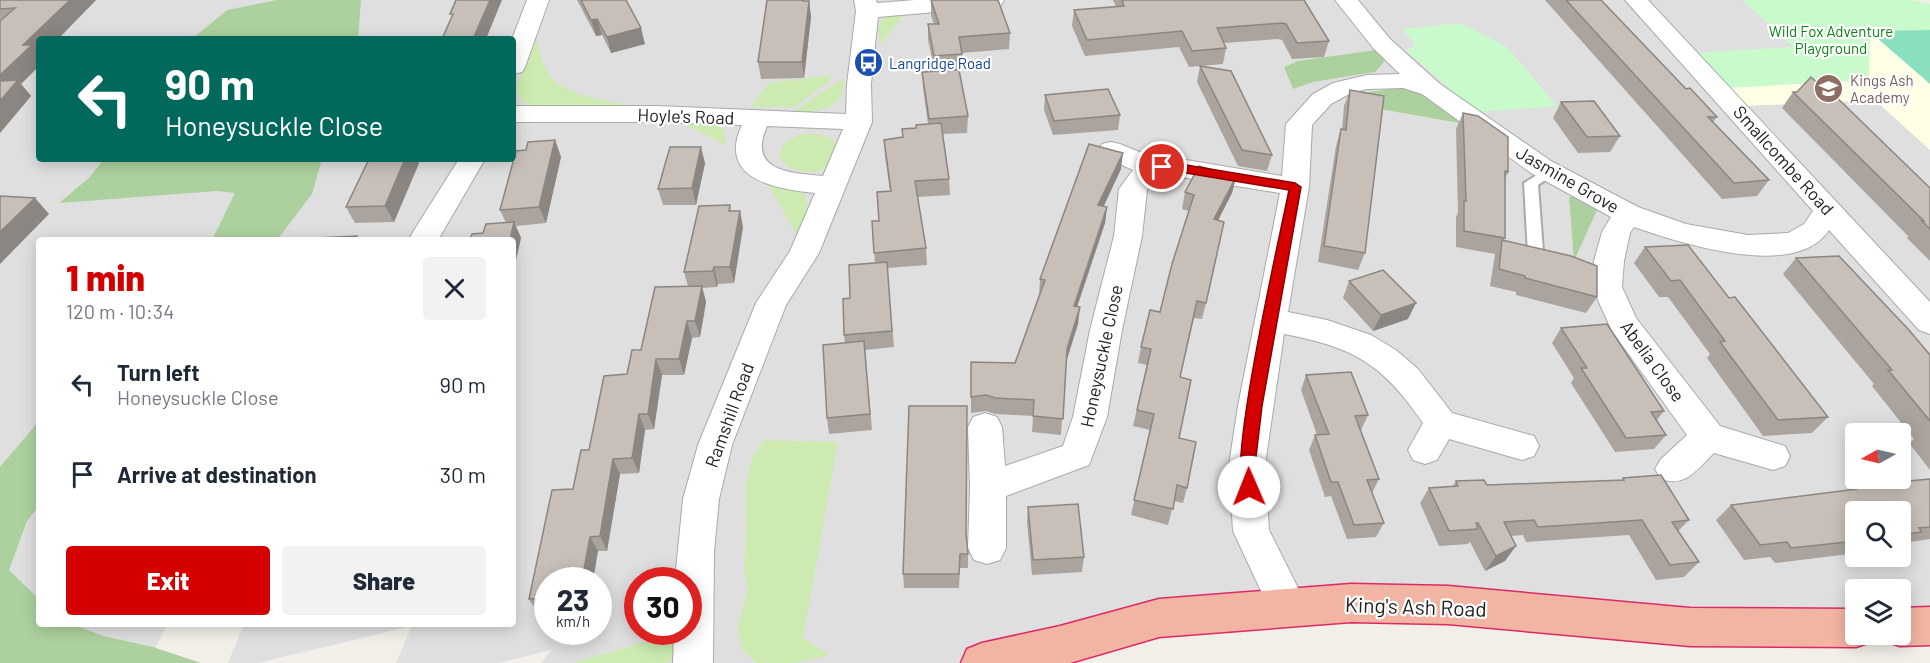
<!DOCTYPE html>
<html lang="en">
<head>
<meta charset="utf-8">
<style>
  body { margin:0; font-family:Barlow,sans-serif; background:#f2f2f3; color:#1f2937; height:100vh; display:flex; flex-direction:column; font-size:22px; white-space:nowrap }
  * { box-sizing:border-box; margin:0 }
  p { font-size:20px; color:#747a83 }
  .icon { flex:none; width:33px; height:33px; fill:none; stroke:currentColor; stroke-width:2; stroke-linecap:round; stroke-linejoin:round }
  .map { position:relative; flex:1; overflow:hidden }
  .side { position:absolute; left:36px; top:237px; width:480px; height:390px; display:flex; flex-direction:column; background:#fff; border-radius:6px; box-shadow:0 3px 15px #0003 }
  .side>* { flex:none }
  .top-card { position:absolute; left:36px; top:36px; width:480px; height:126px; border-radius:6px; box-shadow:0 3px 15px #0003; background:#00695c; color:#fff; overflow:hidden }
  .needle { width:39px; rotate:262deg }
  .buttons { position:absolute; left:1845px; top:423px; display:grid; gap:12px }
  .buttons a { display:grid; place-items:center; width:66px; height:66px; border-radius:6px; background:#fff; box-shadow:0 3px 15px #0003; font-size:30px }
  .speed { position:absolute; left:534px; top:567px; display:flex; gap:12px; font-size:30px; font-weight:700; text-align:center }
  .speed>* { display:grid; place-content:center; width:78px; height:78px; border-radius:50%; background:#fff; box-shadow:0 3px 15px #0003; line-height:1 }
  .speed small { font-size:15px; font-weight:400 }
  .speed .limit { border:9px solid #d22; background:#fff; color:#111 }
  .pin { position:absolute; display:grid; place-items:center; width:51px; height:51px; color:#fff; margin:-26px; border:3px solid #fff; border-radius:50%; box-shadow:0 2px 6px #0007 }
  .me { position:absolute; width:66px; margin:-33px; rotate:359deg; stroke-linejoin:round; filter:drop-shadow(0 0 4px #0008) }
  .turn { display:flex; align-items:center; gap:21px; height:126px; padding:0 30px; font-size:27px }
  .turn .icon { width:78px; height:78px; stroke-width:2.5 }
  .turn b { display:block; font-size:42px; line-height:51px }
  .round { display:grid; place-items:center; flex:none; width:63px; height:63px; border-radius:6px; background:#f2f2f3 }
  .overview { display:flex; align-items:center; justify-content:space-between; height:102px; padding:0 30px }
  h1 { font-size:36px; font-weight:800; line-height:45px; color:#d40000 }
  .primary-button { display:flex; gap:12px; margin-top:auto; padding:12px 30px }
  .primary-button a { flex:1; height:69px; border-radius:6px; background:#d40000; color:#fff; font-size:24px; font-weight:800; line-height:69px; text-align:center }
  .primary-button a+a { background:#f2f2f3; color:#1f2937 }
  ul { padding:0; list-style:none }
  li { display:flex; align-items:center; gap:18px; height:90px; padding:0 30px }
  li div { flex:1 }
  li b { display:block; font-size:22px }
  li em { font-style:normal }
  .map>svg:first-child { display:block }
  .residential { fill:#e0dfdf; fill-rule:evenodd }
  .education { fill:#ffffe5 }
  .grass { fill:#cdebb0 }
  .forest { fill:#add19e }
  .park { fill:#c8facc }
  .pitch { fill:#88e0be }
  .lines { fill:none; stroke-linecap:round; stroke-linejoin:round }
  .service-casing { stroke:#a9a9a9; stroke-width:4 }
  .minor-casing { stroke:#a9a9a9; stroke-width:2 }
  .trunk-casing { stroke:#dc2a67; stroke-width:3 }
  .service { fill:#fff; fill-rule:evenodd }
  .minor { fill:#fff; fill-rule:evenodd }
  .trunk { fill:#f2b4a3; fill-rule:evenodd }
  .wall { fill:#aba49e }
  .shaded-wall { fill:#8b8681 }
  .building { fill:#c7bfb8; stroke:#8b8681; stroke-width:1.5 }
  .route { fill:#d40000; stroke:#8a0000; stroke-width:1.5 }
  .labels { text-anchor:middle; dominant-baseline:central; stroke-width:4.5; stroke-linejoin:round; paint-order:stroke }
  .far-park-label { font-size:15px; fill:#0c8416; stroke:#fff }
  .far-transit-label { font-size:15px; fill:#164399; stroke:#fff; text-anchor:start }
  .far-education-label { font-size:15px; fill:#785e54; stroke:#fff; text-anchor:start }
  .street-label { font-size:18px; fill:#222; stroke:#fff }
  .near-street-label { font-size:21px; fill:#222; stroke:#fff }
</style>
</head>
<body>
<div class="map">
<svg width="1930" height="663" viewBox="0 0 1930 663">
  <rect width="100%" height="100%" fill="#f2efe9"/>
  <path class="residential" d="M0,0H1743L1794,47L1695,54L1743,106L1876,100L1930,150V626L1901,627L1900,590H1856L1855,628L1288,606L982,663H541L552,650L498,663H396L412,626L258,663H228L244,624H513V240H39V624H168L147,663H0ZM39,39H513V159H39ZM1856,434H1900V478H1856ZM1856,512H1900V556H1856ZM548,580H598V632H548ZM638,580H688V632H638Z"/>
  <path class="education" d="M1930,30V150L1875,100L1743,106L1726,88L1869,80V31Z"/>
  <g class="grass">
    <path d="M907,12L880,44C874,18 883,15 907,12Z"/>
    <path d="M535,35C539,47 541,63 549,75C564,97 618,103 644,108L532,106L523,102L516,88Z"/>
    <path d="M832,75L828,82L794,107H751L769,83Z"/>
    <path d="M844,78C845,111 816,112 791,113Z"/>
    <path d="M682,123L719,125L724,130L726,145Z"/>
    <path d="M808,134C820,134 830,136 838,145C836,151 835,160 831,164C818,178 787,173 779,156L784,144L799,135Z"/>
    <path d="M767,182C813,190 813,192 798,237Z"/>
    <path d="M763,440L838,442L803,638L830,655L795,663H756L743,650L739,637L738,623L748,591L744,568L747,528L746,484L752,459Z"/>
    <path d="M681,632H686L677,654L669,663H572Z"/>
  </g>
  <g class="forest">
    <path d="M277,0H361L358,39H192L227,10Z"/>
    <path d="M1376,50L1383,58L1384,62L1375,72L1313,82L1293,89L1284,67L1298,61Z"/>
    <path d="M1404,87L1418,89L1471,125L1346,103L1370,92Z"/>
    <path d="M104,159H322L312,194L277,240H212L235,193L217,191L59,203L90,177Z"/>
    <path d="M1569,197H1576L1597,210L1574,261Z"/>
    <path d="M39,421V506L27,521L9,570L39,599V624H72L103,636L153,647L201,663H0V467Z"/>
  </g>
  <g class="park">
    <path d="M1743,0H1911L1930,4V30L1870,31L1869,80L1726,88L1694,53L1793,47Z"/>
    <path d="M1461,23L1507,47L1557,106L1477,112L1405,50L1416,46L1403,29Z"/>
  </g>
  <path class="pitch" d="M1930,30V84L1869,31Z"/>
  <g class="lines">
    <defs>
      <path id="service" d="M1550,167L1555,169L1557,172L1538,185L1543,251L1556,256L1559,260L1556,264C1548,266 1533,262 1528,254L1524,183Z"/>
      <g id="minor">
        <path d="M527,0H549L525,67L522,72L513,74L512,39Z"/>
        <path d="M854,0H876L877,3L915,0H1004L1001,5L993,7L878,17L871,84L872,122L819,253L786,305L732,445L719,499L714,552L713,663H673L674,632H688V580H675L683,499L698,445L756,303L790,251L815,193C775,189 717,179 742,125L657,122H513V106H657L846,114L847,84L856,11ZM767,126L843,129L823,176C789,173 747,171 767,126Z"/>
        <path d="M1335,0H1358L1390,39L1440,84L1551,161L1638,207L1686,224L1748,235L1788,233L1804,224L1813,211L1625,0H1648L1930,302V334L1919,330L1829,230C1796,281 1680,243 1634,227L1630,233L1624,261L1622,287L1636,318L1720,426L1785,446L1790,456L1785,466L1773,470L1714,453C1697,469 1686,488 1661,479L1655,469L1661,459L1687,435L1612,331L1592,287L1594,261L1602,232L1611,217L1531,173L1422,94L1403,88L1367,89L1351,93L1331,104L1312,125L1309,187L1288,312L1327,320L1371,335L1396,350L1418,369L1452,413L1534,436L1539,446L1534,456L1522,460L1449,439L1437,460L1425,464L1413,460L1408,450L1423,423C1383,364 1353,347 1284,334L1265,465L1269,530L1307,606L1302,619L1288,624L1274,619L1233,531L1229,465L1238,406L1280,193L1174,176H1158L1147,190L1142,236L1122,330L1107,417L1089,465L1006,496V548L1000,560L987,564L974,560L968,548L970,487L968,427L973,417L985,413L997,417L1002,427L1005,466L1063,446L1073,417L1090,330L1114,236L1119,189L1133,170L1102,156L1098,150L1102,144L1111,142L1120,144L1154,158H1174L1282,176L1286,124L1313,94L1333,83L1367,75L1400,74L1374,49Z"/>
        <path d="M459,159H485L438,240H408Z"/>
      </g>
      <g id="trunk">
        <path d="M1351,584L1448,586L1690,608L1856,609V634H1874L1871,642L1856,647L1690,646L1448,624L1351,622L1159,637L1070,663H961L967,649L982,643L1060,626L1159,599Z"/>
        <path d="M1930,607V645L1900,646L1885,641L1883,634H1900V608Z"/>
      </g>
    </defs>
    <use href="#service" class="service-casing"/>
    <use href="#minor" class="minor-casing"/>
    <use href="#trunk" class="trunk-casing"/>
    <use href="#service" class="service"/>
    <use href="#minor" class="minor"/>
    <use href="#trunk" class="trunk"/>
  </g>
  <g class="wall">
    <path d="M0,0H96L58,39H39V66L21,84L31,96L0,133Z"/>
    <path d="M577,0H626L645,44L611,53L602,35L596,36Z"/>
    <path d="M767,0H804V1H809L811,17L804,78L761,79L758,62Z"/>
    <path d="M931,0L1010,33L1009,49L962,53V70L943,71L968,116L967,133L943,134L949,179L950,195L918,197L926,248L927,265L887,268L894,347L865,350L872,430L829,434L827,418L845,343L844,335L850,298L875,263L872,221H879L890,191L885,156L884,140L902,137L916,128L928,124L923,88L922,72H935L928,40V24H934L931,15Z"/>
    <path d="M1113,0H1304L1329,41L1324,57L1292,59L1282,40L1278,39L1224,43L1226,48L1223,64L1189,67L1179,47L1085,56L1072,26L1074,10L1116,7Z"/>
    <path d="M1545,0H1601L1686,89L1717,117L1713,122L1769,180L1757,196L1722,199Z"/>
    <path d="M1200,66L1272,155L1267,171L1238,166L1197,82Z"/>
    <path d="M1350,90L1365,253L1358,270L1318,262L1336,146L1341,129L1342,130L1344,106Z"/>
    <path d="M1793,92L1930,188V261L1907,238L1908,236L1782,108Z"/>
    <path d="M1045,95L1120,115L1118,130L1053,135L1044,110Z"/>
    <path d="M1561,102L1620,136L1610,152L1578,153L1553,118Z"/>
    <path d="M1463,113L1508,172L1505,179V238L1504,240L1597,297L1586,313L1516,295V292L1490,286L1495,254L1456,247V217L1458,213L1456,129Z"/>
    <path d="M555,140L561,157L546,223L516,226L521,238L513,273V240L483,233L506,223L500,210L526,150Z"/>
    <path d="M369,159H417L419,163L394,222L355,223L346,207Z"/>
    <path d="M705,163L696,205H663L658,189Z"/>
    <path d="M1121,169L1104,206L1107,207L1105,223L1077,307L1078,324L1066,362L1061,435L1032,432L1033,416L995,414L986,411L971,413V362L1015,363L1039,295L1040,279Z"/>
    <path d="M1236,177L1232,193L1218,220L1206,303L1202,319L1194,318L1180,377L1179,438L1187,488L1183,503L1174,501L1168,525L1131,515L1150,430L1133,426L1147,365L1138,363L1141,347L1160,312L1189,211L1182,209L1185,192Z"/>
    <path d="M730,205L731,211L743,227L734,283L718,284L717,287L702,288L706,302L700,337L692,338L684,375H662L654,429L645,430L639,473L620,474L607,551H598L593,580H548V613H538L529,599L589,450L627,374L641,350L688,286L684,272Z"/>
    <path d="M1645,247L1729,298L1828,417L1812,433L1763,436L1707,358L1710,354L1668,297H1659L1634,263Z"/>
    <path d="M1796,258L1930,355V470L1909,443L1914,439L1872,386L1874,384L1783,274Z"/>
    <path d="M1349,281L1408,319L1373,331L1343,298Z"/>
    <path d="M1561,328L1664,411L1657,420L1666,435L1654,449L1615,452L1571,383L1574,378L1552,343Z"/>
    <path d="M1306,375L1368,415L1361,430L1379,479L1372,493L1384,523L1376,537L1347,539L1331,496L1325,497L1309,450L1315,435H1317L1301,390Z"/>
    <path d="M1623,478L1689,520L1678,531L1699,562L1684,577L1656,580L1629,535L1526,542L1523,535L1511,536L1505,561L1485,571L1470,542L1468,544L1439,546L1420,503L1429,488L1452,487L1456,481L1487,485L1622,480Z"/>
    <path d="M1930,479V539L1910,542L1903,547H1900V512H1856V556H1865L1852,558L1849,554L1775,563L1770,557L1744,560L1716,520L1731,505L1851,490L1855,486Z"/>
    <path d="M1028,507L1084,557L1082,572L1032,575L1027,522Z"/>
    <path d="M966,535L968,554V568H960L959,588H904L903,574Z"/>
  </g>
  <g class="shaded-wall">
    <path d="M70,0H96L58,39H39V66L21,84L31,96L0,133V75L23,45Z"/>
    <path d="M490,0H502L486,39H473Z"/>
    <path d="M809,1L811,17L804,78L802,62Z"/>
    <path d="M597,19L602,35L596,36L591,20Z"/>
    <path d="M641,28L645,44L611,53L607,37Z"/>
    <path d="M555,140L561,157L546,223L539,207Z"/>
    <path d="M701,147L705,163L696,205L692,188Z"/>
    <path d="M1123,153L1121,169L1096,222L1098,205Z"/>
    <path d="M405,159H417L419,163L394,222L385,206Z"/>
    <path d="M1236,177L1232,193L1210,236L1214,219Z"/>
    <path d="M35,198L49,214L0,264V232Z"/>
    <path d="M1107,207L1105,223L1072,322L1074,306Z"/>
    <path d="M740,211L743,227L734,283L730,267Z"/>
    <path d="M514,222L521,238L513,273V240H510Z"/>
    <path d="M714,267L718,284L717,287L713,271Z"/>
    <path d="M702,286L706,302L700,337L695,321Z"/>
    <path d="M1416,303L1408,319L1373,331L1381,315Z"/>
    <path d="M1080,307L1078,324L1065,365L1067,349Z"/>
    <path d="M687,321L692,338L684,375L679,359Z"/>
    <path d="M656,359L662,375L654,429L648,414Z"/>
    <path d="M639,414L645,430L639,473L632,458Z"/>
    <path d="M613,459L620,474L607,551L600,536Z"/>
    <path d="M590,537L598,551L593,580H582Z"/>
    <path d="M1516,546L1505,561L1485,571L1496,556Z"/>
  </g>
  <g class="building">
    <path d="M0,0H70L23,45H32L0,75V21L15,8L0,9Z"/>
    <path d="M456,0H490L473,39H442L453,14H450Z"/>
    <path d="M581,0H626L641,28L607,37L597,19L591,20Z"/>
    <path d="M767,0H803V1H809L802,62H758Z"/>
    <path d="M931,0H998L1010,33L959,37L962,54L934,56L928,24H939Z"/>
    <path d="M1122,0H1304L1329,41L1297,43L1286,24L1282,23L1217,28L1226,48L1192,51L1182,31L1087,40L1074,10L1124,6Z"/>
    <path d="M1566,0H1601L1686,89L1690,88L1717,117H1708L1769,180L1734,183Z"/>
    <path d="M1200,66L1231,71L1272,155L1242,150Z"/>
    <path d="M959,70L968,116L929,119L922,72Z"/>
    <path d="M1811,77L1825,90H1829L1930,188V229L1922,221H1924L1793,92H1797Z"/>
    <path d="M18,80L0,101V81Z"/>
    <path d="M1108,89L1120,115L1054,121L1045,95Z"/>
    <path d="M1350,90L1384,96L1365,253L1324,246L1341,129L1346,130Z"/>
    <path d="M1594,101L1620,136L1587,137L1561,102Z"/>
    <path d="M1463,113L1478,116L1508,137V172L1505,171V238L1464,231V201H1466Z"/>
    <path d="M941,123L949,179L915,181L926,248L874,253L872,221H879L877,192L891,191L884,140L903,137L902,129L916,128V125Z"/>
    <path d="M555,140L539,207L500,210L516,151L526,150L528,142Z"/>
    <path d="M1089,144L1123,153L1098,205L1107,207L1074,306L1080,307L1067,349L1063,419L1033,416L1034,400L996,398L986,395L971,397V362L1015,363L1045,280L1040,279Z"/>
    <path d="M670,147H701L692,188L658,189Z"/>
    <path d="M369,159H405L385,206L346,207Z"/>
    <path d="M1199,166L1236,177L1214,219L1224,222L1206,303L1197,301L1180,377L1191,380L1179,438L1196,442L1187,488L1177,485L1173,509L1134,500L1154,414L1137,410L1151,349L1141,347L1150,310L1160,312L1172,264L1194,195L1185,192Z"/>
    <path d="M0,196L35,198L0,232Z"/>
    <path d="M730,205L729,211H740L730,267H714L713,271L684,272L699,206Z"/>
    <path d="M514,222L510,240H470L472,234L483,233L486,224Z"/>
    <path d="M357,236L355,240H316L317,238Z"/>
    <path d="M1502,240L1571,256L1597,266V297L1525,278V276L1499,269Z"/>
    <path d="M1688,245L1729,298L1735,297L1828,417L1778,420L1720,342L1725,341L1680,280L1671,281L1645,247Z"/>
    <path d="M1839,256L1909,330L1930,355V421L1888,370H1892L1796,258Z"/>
    <path d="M887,262L892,331L844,335L843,299L850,298L849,265Z"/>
    <path d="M1383,270L1416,303L1381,315L1349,281Z"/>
    <path d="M702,286L695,321H687L679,359H656L648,414H639L632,458L613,459L600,536L590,537L582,580H548V598L529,599L552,490L573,489L581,450H589L604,376L627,374L632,350H641L655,287Z"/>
    <path d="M1607,324L1664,411L1651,412L1666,435L1626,438L1581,368H1587L1561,328Z"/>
    <path d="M864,341L870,414L827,418L823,345Z"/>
    <path d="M1351,372L1368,415L1355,416L1379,479L1367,480L1384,523L1354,525L1338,482H1331L1315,435L1329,434L1306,375Z"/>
    <path d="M909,406H967L966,534L968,554H960L959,574H903Z"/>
    <path d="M1661,475L1689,520L1672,522L1699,562L1670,565L1642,520L1538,527L1534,520L1504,522L1516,546L1496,556L1478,523H1476L1478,529L1449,531L1429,488L1458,486L1456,481L1484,480L1487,485L1624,480L1623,478Z"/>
    <path d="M1930,479V527L1919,528L1922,532L1900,535V512H1856V541L1791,548L1787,542L1760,545L1731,505L1857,489L1855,486Z"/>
    <path d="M1078,504L1084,557L1033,560L1028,507Z"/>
  </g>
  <path class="route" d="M1174,163L1295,183L1301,187L1262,406L1255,465L1256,487L1254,491L1249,493L1243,491C1228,461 1280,236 1289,190L1174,171H1162L1156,167L1162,163Z"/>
  <defs>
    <symbol id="bus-disc" viewBox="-11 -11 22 22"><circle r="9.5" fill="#1a4fb4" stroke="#fff"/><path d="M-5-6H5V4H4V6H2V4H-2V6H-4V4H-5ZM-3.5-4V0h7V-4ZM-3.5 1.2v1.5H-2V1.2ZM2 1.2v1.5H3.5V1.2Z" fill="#fff"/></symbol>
    <symbol id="school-disc" viewBox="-11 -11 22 22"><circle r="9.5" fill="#8d6e63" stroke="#fff"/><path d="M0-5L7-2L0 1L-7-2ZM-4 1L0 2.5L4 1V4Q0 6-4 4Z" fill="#fff"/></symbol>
  </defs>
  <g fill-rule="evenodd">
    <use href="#bus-disc" x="852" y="46" width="33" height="33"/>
    <use href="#school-disc" x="1812" y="72" width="33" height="33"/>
  </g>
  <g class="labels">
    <g class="far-park-label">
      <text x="1831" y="31">Wild Fox Adventure<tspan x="1831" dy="17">Playground</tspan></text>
    </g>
    <g class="far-transit-label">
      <text x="889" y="63">Langridge Road</text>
    </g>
    <g class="far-education-label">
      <text x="1850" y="80">Kings Ash<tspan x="1850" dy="17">Academy</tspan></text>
    </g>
    <g class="street-label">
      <text transform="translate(686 116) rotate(2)">Hoyle's Road</text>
      <text transform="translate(1784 160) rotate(48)">Smallcombe Road</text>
      <text transform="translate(1568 179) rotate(30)">Jasmine Grove</text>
      <text transform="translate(1101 356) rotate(-78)">Honeysuckle Close</text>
      <text transform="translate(1653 361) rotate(54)">Abelia Close</text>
      <text transform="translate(729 415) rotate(-70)">Ramshill Road</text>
    </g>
    <g class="near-street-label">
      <text transform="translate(1416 606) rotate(2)">King's Ash Road</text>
    </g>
  </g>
</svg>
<div class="buttons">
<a><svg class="needle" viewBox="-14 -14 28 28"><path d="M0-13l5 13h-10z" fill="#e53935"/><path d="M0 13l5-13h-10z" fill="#747a83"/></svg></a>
<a><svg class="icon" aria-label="search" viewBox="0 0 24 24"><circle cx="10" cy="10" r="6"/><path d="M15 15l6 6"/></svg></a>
<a><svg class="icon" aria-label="layers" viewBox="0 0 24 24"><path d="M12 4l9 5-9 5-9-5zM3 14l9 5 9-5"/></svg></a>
</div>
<div class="speed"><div>23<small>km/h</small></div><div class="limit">30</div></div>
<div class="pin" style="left:1162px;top:167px;background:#d93025"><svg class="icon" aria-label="arrive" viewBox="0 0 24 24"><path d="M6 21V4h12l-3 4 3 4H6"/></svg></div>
<svg class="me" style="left:1249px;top:487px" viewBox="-20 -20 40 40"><circle r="19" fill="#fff"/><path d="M0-13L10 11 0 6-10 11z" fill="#d40000"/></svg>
<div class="top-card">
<div class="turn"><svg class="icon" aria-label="left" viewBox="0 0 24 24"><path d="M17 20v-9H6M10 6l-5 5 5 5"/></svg><div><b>90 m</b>Honeysuckle Close</div></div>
</div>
<section class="side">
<div class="overview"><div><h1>1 min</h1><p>120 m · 10:34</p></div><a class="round"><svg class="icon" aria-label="close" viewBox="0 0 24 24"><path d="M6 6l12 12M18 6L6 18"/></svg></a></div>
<ul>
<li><svg class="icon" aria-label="left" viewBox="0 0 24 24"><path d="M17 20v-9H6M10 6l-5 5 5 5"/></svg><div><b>Turn left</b><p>Honeysuckle Close</p></div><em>90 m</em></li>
<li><svg class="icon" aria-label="arrive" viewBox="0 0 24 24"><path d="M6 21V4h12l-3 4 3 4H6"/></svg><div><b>Arrive at destination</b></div><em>30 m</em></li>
</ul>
<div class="primary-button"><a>Exit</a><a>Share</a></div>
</section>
</div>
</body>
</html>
